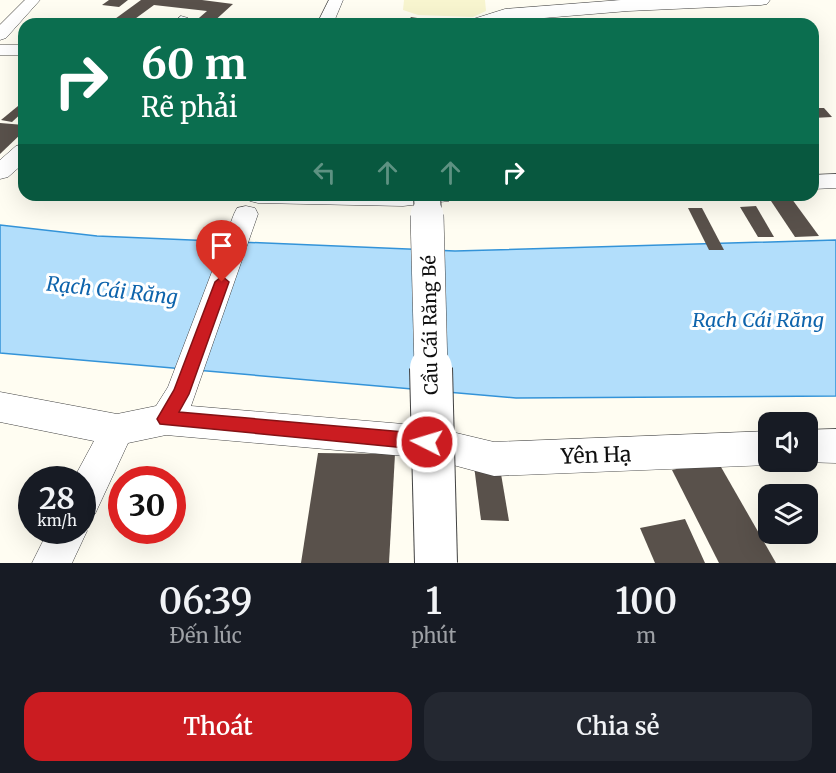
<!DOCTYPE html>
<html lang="vi">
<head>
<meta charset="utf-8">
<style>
  body { margin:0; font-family:Merriweather,serif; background:#242831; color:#f1f3f6; height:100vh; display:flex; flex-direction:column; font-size:22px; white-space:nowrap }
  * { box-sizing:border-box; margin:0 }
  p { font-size:20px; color:#9ea1a6 }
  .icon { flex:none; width:33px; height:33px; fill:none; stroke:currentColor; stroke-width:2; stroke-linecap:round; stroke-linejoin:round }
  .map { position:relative; height:563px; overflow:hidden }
  .sheet { display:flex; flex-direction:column; background:#171b24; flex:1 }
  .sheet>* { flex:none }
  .guide { position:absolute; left:18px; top:18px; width:801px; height:183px; border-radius:18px; box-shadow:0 6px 24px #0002; background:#0b6e4f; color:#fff; overflow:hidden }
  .buttons { position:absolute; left:758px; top:412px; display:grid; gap:12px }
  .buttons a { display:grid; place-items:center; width:60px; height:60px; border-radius:12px; background:#171b24; box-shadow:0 6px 24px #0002; font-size:30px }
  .speed { position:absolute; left:18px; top:466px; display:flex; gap:12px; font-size:30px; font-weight:700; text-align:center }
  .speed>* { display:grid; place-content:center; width:78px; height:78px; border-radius:50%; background:#171b24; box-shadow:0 6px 24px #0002; line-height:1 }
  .speed small { font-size:15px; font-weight:400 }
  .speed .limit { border:9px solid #d22; background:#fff; color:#111 }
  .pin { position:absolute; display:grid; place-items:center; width:51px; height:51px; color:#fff; margin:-62px -26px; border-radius:50% 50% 50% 0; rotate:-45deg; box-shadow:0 0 6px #0007 }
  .pin .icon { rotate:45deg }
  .me { position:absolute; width:66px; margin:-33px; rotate:275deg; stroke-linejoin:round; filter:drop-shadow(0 0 4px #0008) }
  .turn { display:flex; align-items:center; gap:21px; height:126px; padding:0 24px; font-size:27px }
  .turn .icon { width:78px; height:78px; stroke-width:2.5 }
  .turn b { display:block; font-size:42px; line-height:51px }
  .lanes { display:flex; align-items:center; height:57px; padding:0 24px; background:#0003; justify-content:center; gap:30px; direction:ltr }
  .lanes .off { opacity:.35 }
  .eta { display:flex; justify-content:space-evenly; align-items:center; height:102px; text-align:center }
  .eta b { font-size:36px; font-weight:600; line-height:42px }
  .cta { display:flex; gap:12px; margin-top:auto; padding:12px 24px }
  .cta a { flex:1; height:69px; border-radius:18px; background:#cb1c21; color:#fff; font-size:24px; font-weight:600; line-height:69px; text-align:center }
  .cta a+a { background:#242831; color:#f1f3f6 }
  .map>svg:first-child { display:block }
  .farmland { fill:#f8f5cf }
  .water { fill:#b2defb; stroke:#3393d8; stroke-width:1.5 }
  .building { fill:#59514b }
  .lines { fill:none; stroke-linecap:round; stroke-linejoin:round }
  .service-casing { stroke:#424242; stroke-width:1 }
  .minor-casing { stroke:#424242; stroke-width:1 }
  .tertiary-casing { stroke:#424242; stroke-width:1 }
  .service { fill:#fff; fill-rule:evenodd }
  .minor { fill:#fff; fill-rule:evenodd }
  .tertiary { fill:#fff; fill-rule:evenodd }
  .tertiary-bridge-far2-casing { stroke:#424242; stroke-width:28; stroke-linecap:butt }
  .tertiary-bridge-far1-casing { stroke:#424242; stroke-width:34; stroke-linecap:butt }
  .tertiary-bridge-casing { stroke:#424242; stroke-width:44; stroke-linecap:butt }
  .tertiary-bridge-far2 { stroke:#fff; stroke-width:26 }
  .tertiary-bridge-far1 { stroke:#fff; stroke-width:33 }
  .tertiary-bridge { stroke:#fff; stroke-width:42 }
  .route { fill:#cb1c21; stroke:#841215; stroke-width:1.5 }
  .labels { text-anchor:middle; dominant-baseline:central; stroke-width:6; stroke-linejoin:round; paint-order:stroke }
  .street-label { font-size:18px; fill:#0f0f0f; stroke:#fff }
  .water-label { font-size:20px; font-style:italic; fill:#0e64ac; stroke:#fff }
  .near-street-label { font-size:21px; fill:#0f0f0f; stroke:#fff }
</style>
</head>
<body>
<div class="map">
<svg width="836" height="563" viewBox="0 0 836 563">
  <rect width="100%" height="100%" fill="#fffdf2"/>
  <path class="farmland" d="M404,0H485L486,11L473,17L418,15L403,10Z"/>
  <path class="water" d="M0,225L97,236L455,251L836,240V396L516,398L0,353Z"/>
  <g class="building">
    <path d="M109,0H128L119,7L102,5Z"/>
    <path d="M141,0H202L233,4L211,24H192L207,11L154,5L128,24H108Z"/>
    <path d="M411,17L449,23V24H406Z"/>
    <path d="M18,106L24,107V111L12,122L1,120Z"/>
    <path d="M813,108H824L832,117L813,118Z"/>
    <path d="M0,123L24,125V131L0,154Z"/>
    <path d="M767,195H789L819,236L795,237Z"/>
    <path d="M756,206L774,237H758L740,207Z"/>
    <path d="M688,208H702L724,250H709Z"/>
    <path d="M318,453L395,454L389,563H301Z"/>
    <path d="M717,460L776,563H719L672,470Z"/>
    <path d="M474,466L500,468L509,521L481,520Z"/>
    <path d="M685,519L705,563H655L640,528Z"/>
  </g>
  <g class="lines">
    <defs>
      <path id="service" d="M181,16L188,18L181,24H172Z"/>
      <g id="minor">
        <path d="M25,0H40L6,38L0,40V25Z"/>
        <path d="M329,0H343L333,24H317Z"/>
        <rect x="0" y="45" width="24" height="10"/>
        <path d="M24,144V163L8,177L0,179V160L16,146Z"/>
        <path d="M836,174V188L813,189V175Z"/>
        <path d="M246,195H453L449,201L403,206L258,203L250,201Z"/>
        <path d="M246,206L255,208L258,214L191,406L427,426L494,442L768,431V462H775L768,465L494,476L427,458L166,435L128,443L95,514L82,519V480H73L94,441L0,422V392L117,414L156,406L168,387L234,214L237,208Z"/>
        <path d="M836,429V463L803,462H807V430Z"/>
        <path d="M82,521L87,531L72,563H32L48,531H82Z"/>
      </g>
      <path id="tertiary" d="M621,0H770L767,4L761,5L628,11L507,21L497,24H467L470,20L505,9Z"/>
    </defs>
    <use href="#service" class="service-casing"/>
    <use href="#minor" class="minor-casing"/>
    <use href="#tertiary" class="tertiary-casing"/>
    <use href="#service" class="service"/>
    <use href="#minor" class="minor"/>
    <use href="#tertiary" class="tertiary"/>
    <defs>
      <path id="tertiary-bridge-far2" d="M427,195L428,216"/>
      <path id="tertiary-bridge-far1" d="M427,215L431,369"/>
      <path id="tertiary-bridge" d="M431,368L436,563"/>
    </defs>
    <use href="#tertiary-bridge-far2" class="tertiary-bridge-far2-casing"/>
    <use href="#tertiary-bridge-far1" class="tertiary-bridge-far1-casing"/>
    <use href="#tertiary-bridge" class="tertiary-bridge-casing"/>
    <use href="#tertiary-bridge-far2" class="tertiary-bridge-far2"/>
    <use href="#tertiary-bridge-far1" class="tertiary-bridge-far1"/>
    <use href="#tertiary-bridge" class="tertiary-bridge"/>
  </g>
  <path class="route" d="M222,276L229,282L189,394L179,412L427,434L433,436L435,442L433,448L427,450L160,424L157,419L174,390L215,282Z"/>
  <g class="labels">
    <g class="street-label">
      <text transform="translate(430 325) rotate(-91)">Cầu Cái Răng Bé</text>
    </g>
    <g class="water-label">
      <text transform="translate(112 290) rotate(6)">Rạch Cái Răng</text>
      <text x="758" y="319">Rạch Cái Răng</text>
    </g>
    <g class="near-street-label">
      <text transform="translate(596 455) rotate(-2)">Yên Hạ</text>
    </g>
  </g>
</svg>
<div class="buttons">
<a><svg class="icon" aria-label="sound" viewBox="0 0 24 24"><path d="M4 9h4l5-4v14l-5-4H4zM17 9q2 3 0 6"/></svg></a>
<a><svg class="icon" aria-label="layers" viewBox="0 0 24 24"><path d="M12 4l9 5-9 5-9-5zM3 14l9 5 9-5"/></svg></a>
</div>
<div class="speed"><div>28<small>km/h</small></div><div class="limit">30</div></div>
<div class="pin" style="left:222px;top:282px;background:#d93025"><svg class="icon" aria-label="arrive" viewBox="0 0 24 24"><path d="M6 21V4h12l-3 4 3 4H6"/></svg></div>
<svg class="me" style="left:427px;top:442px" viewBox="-20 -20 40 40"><circle r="17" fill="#cb1c21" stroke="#fff" stroke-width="3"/><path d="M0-11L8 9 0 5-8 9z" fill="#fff"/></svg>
<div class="guide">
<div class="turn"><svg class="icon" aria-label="right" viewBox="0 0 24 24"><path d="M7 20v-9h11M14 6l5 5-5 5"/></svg><div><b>60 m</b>Rẽ phải</div></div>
<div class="lanes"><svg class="icon off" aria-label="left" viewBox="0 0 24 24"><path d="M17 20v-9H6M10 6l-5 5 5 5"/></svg><svg class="icon off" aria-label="ahead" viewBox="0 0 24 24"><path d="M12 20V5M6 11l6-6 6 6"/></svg><svg class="icon off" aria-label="ahead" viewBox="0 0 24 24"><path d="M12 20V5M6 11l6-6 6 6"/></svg><svg class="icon" aria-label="right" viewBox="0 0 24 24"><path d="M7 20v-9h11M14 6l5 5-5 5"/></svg></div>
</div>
</div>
<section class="sheet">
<div class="eta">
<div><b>06:39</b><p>Đến lúc</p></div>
<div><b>1</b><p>phút</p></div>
<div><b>100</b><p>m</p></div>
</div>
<div class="cta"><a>Thoát</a><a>Chia sẻ</a></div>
</section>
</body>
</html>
